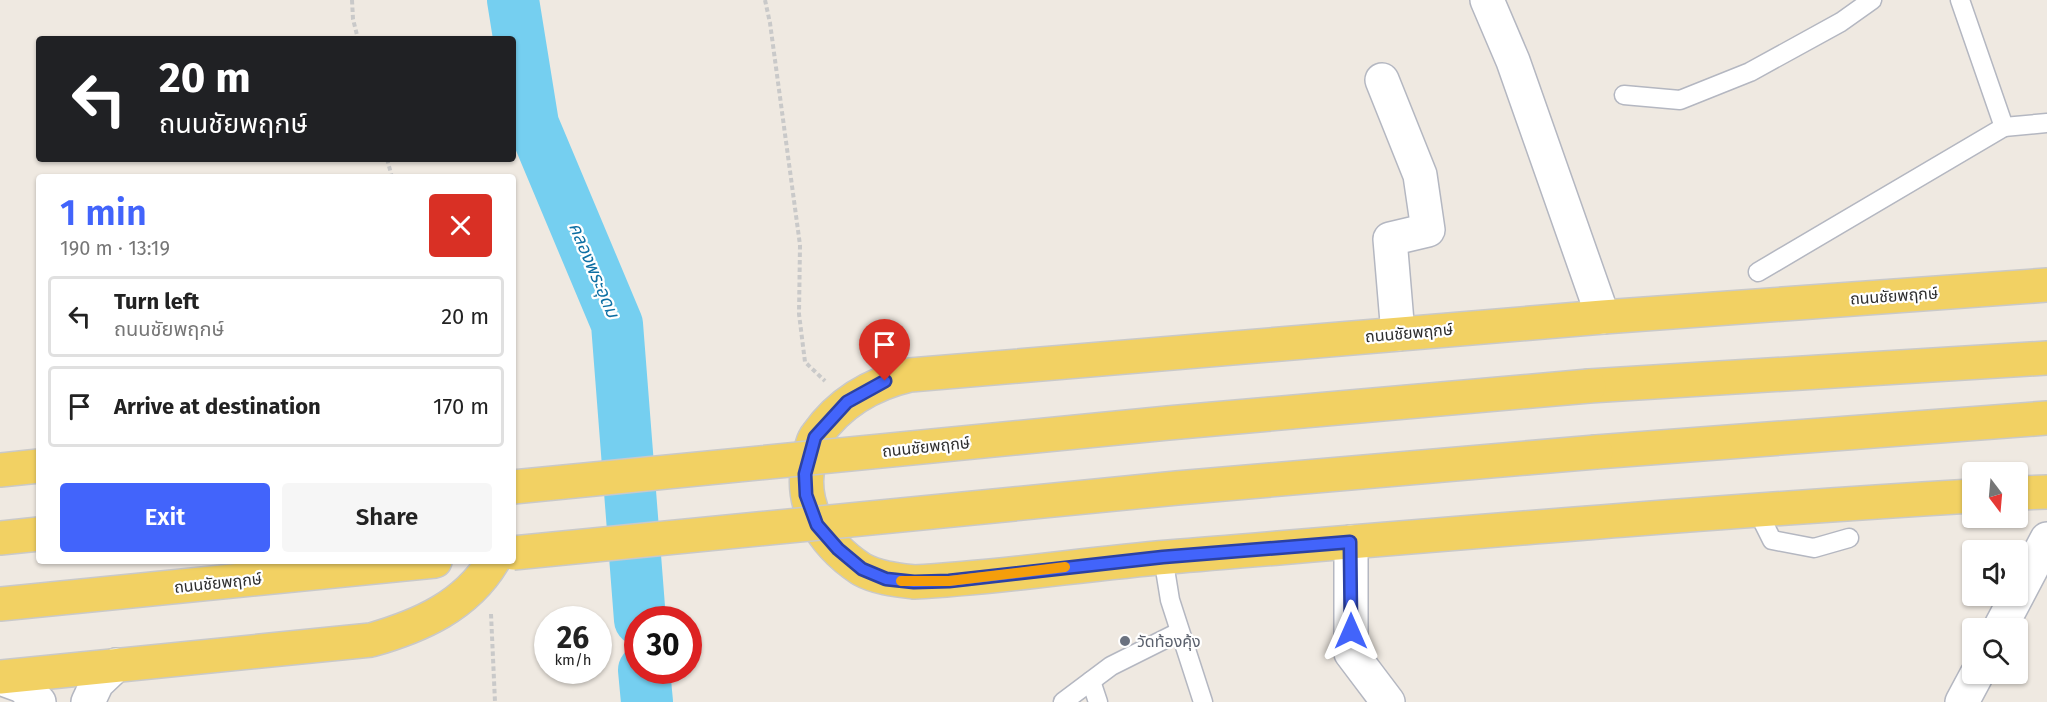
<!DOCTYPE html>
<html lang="en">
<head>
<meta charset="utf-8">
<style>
  body { margin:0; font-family:"Fira Sans","Noto Sans Thai",sans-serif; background:#f6f6f6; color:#222; height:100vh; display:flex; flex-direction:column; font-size:22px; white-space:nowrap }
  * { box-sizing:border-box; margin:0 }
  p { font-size:20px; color:#767676 }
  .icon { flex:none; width:33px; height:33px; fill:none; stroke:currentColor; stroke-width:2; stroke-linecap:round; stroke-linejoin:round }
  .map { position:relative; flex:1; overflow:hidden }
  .drawer { position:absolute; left:36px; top:174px; width:480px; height:390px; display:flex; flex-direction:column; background:#fff; border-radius:6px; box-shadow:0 2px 4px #0004 }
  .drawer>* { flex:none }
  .banner { position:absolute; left:36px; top:36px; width:480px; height:126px; border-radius:6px; box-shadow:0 2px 4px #0004; background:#202124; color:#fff; overflow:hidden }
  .needle { width:39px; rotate:164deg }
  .controls { position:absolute; left:1962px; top:462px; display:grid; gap:12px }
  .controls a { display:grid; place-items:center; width:66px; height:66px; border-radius:6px; background:#fff; box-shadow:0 2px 4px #0004; font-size:30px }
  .speed { position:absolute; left:534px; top:606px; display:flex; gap:12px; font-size:30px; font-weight:700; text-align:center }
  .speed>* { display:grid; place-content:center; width:78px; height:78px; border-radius:50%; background:#fff; box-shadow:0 2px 4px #0004; line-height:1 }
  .speed small { font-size:15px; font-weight:400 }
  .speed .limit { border:9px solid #d22; background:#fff; color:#111 }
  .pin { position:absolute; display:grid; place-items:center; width:51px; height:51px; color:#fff; margin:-62px -26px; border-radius:50% 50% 50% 0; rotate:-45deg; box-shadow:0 0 6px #0007 }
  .pin .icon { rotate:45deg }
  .me { position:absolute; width:66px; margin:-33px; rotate:0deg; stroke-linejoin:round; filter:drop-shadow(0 0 4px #0008) }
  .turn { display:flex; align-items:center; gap:21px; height:126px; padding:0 24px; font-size:27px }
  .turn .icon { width:78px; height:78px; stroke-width:2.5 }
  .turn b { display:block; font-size:42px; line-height:51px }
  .round { display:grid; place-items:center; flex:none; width:63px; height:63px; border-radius:6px; background:#f6f6f6 }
  .head { display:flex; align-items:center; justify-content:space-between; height:102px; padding:0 24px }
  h1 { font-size:36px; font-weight:600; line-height:45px; color:#4264fb }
  .primary-button { display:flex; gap:12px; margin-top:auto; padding:12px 24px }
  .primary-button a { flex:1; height:69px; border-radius:6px; background:#4264fb; color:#fff; font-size:24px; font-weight:600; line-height:69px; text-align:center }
  .primary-button a+a { background:#f6f6f6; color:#222 }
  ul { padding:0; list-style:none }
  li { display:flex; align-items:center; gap:18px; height:81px; margin:0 12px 9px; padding:0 12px; border:3px solid #e0e0e0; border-radius:6px }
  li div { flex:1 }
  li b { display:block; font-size:22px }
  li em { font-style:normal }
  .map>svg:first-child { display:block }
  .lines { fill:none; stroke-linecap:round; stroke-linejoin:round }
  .river { stroke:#75cff0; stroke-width:52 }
  .lane-casing { stroke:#b4b7c1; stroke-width:21 }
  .street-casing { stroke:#b4b7c1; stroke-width:36 }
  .primary-casing { stroke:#c9c9c9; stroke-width:36 }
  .path { stroke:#c9c9c9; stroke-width:4; stroke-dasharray:4.5 3; stroke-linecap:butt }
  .lane { stroke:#fff; stroke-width:18 }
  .street { stroke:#fff; stroke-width:33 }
  .primary { stroke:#f2d163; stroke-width:33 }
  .primary-bridge-casing { stroke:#c9c9c9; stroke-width:36; stroke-linecap:butt }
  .primary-bridge { stroke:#f2d163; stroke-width:33 }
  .route-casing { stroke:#2b41a3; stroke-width:15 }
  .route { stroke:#4264fb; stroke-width:10 }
  .slow { stroke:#f59e0b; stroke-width:10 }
  .worship-dot { fill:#6b7280; stroke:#fff; stroke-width:2 }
  .labels { text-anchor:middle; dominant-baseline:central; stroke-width:4.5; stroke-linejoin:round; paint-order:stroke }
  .street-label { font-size:16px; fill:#2e2e2e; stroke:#fff }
  .worship-label { font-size:16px; fill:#5b616d; stroke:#fff; text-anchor:start }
  .water-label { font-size:18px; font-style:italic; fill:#0d6fa3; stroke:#fff }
</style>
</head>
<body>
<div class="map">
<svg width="2047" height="702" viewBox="0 0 2047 702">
  <rect width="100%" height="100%" fill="#efe9e1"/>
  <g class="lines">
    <g class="river">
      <path d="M513,0L533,124L617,324L640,620"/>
      <path d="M644,670L647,702"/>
    </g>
    <defs>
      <g id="lane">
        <path d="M1960,0L2004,127L2047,123"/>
        <path d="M1624,95L1680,100L1750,72L1841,22L1872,0"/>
        <path d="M1758,272L2004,127"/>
        <path d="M1762,509L1764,524L1772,540L1814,548L1849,538"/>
        <path d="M1163,557L1170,600L1203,702"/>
        <path d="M1091,681L1098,702"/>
        <path d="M1063,702L1111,666L1179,632"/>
      </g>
      <g id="street">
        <path d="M1487,0L1513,61L1603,317"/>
        <path d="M1382,80L1420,175L1428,230L1390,239L1398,334"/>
        <path d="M1351,542V653L1388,702"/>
        <path d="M2000,628L2047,539"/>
        <path d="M0,678L22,686L39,702"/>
        <path d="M88,702L97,683L116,665"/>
        <path d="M1962,702L1977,674"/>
      </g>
      <g id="primary">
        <path d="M1589,386L2047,358"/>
        <path d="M1596,452L2047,418"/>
        <path d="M0,470L39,466"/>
        <path d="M2018,493L2047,492"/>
        <path d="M1972,496C1704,512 1437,535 1169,557C1084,564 1000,578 914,582C897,580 877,578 861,569C822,543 797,503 810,457C811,450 812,441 817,435C840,402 871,384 910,375L1603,317L2047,285"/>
        <path d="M0,538L39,534"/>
        <path d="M0,604L435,561"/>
        <path d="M0,677L371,640C420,626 466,606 493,561"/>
      </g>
    </defs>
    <use href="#lane" class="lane-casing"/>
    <use href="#street" class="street-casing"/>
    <use href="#primary" class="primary-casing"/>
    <g class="path">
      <path d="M352,0L353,19L358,39"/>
      <path d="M765,0L770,23L800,245L799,314L805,362L825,381"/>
      <path d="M387,159L392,177"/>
      <path d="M491,614L495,702"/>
    </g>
    <use href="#lane" class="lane"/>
    <use href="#street" class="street"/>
    <use href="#primary" class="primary"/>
    <defs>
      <g id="primary-bridge">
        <path d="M513,487L1168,423L1589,386"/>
        <path d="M513,553L1177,488L1596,452"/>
      </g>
    </defs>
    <use href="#primary-bridge" class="primary-bridge-casing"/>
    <use href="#primary-bridge" class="primary-bridge"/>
  </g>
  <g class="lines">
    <defs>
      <path id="route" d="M885,381L847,402L815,437L805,474L806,495L817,525L838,549L862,569L886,579L914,582L949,581L1163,557L1350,542L1351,631"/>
    </defs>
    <use href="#route" class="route-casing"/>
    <use href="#route" class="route"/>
    <path class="slow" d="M901,581H949L1065,567"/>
  </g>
  <circle class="worship-dot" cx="1125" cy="641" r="6"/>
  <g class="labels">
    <g class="street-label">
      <text transform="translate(1894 296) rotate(-4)">ถนนชัยพฤกษ์</text>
      <text transform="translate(1409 333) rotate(-5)">ถนนชัยพฤกษ์</text>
      <text transform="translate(926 447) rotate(-6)">ถนนชัยพฤกษ์</text>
      <text transform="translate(218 583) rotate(-6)">ถนนชัยพฤกษ์</text>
    </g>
    <g class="worship-label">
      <text x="1137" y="641">วัดท้องคุ้ง</text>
    </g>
    <g class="water-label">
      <text transform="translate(594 270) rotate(67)">คลองพระอุดม</text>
    </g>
  </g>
</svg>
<div class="controls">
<a><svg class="needle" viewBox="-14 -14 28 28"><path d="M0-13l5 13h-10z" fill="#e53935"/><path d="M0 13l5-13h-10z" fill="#767676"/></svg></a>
<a><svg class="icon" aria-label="sound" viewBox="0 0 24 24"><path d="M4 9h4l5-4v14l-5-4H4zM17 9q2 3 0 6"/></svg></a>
<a><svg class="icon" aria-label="search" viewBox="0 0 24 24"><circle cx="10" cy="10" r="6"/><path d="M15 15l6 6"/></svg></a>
</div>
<div class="speed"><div>26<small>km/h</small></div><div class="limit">30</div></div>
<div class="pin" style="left:885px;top:381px;background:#d93025"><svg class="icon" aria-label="arrive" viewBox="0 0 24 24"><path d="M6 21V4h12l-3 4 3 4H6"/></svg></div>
<svg class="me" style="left:1351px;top:631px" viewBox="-20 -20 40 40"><path d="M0-17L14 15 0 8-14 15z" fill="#4264fb" stroke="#fff" stroke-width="4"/></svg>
<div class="banner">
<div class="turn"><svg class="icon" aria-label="left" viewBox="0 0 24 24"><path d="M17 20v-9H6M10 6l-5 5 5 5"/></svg><div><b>20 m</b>ถนนชัยพฤกษ์</div></div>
</div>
<section class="drawer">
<div class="head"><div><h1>1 min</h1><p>190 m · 13:19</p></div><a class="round" style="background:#d93025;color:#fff"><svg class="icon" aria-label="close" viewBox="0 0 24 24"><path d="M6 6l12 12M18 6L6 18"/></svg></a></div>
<ul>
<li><svg class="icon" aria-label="left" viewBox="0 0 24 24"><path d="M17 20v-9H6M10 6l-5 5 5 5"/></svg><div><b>Turn left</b><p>ถนนชัยพฤกษ์</p></div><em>20 m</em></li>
<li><svg class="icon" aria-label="arrive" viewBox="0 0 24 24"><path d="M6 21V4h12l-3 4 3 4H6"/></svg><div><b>Arrive at destination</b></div><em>170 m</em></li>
</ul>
<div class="primary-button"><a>Exit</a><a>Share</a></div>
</section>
</div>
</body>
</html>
